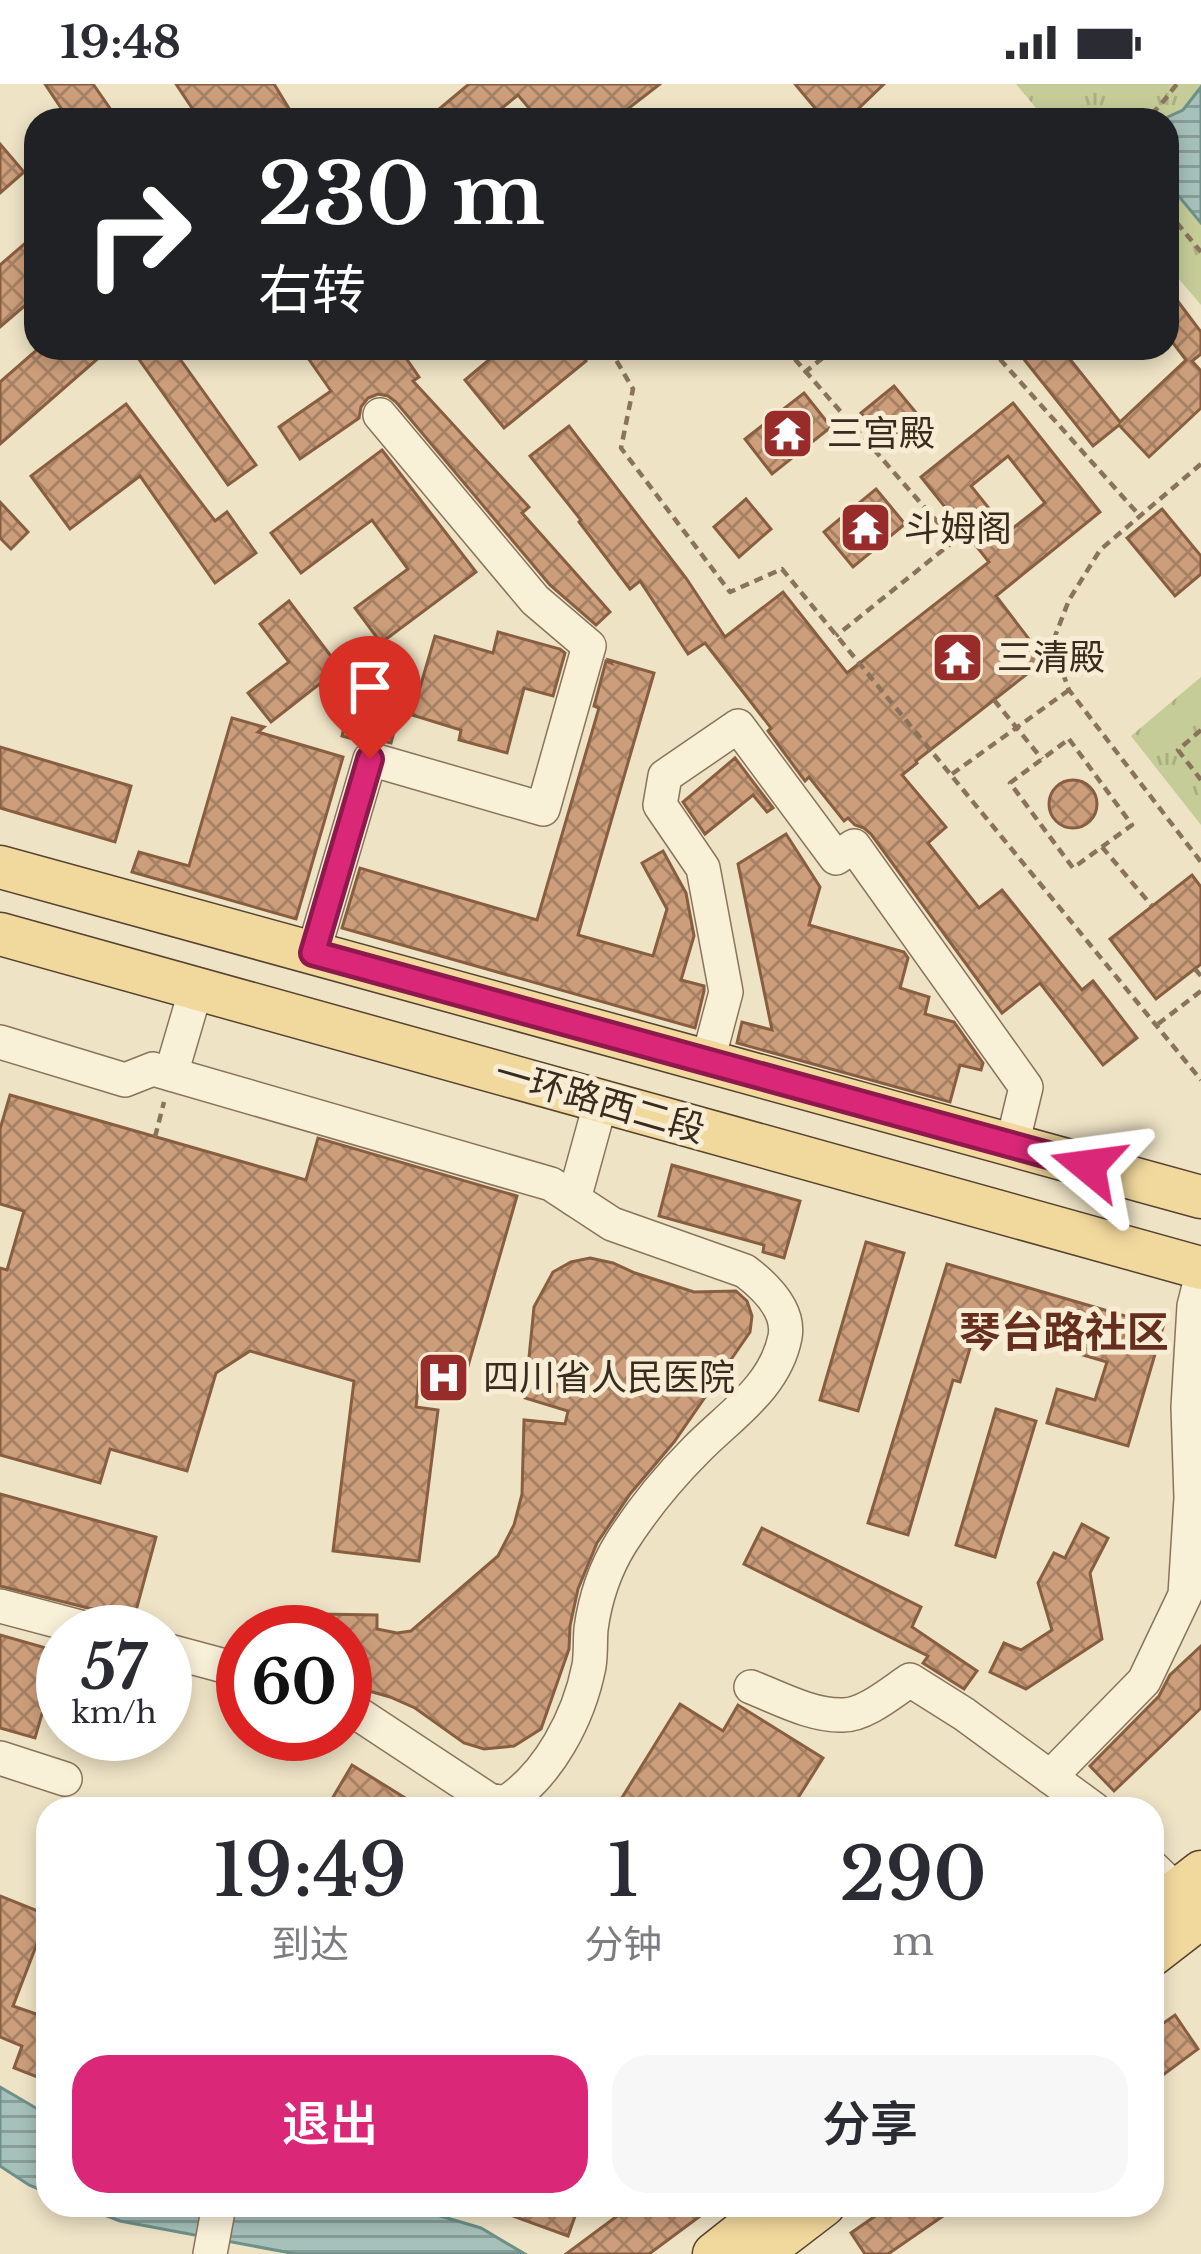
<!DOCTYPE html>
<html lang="zh">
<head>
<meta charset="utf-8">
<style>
  body { margin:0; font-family:"Libre Baskerville","Noto Sans SC",serif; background:#f7f7f7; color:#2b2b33; height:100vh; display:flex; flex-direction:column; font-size:45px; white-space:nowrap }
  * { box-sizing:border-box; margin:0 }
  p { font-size:39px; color:#7c7c81 }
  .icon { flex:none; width:66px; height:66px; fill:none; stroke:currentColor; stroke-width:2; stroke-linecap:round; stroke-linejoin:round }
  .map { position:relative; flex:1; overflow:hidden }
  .drawer { position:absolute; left:36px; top:1713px; width:1128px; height:420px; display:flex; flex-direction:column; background:#fff; border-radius:36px; box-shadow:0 6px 18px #0003 }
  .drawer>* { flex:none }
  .hud { position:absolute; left:24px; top:24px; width:1155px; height:252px; border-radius:36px; box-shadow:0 6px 18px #0003; background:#202124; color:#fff; overflow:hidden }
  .speed { position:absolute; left:36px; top:1521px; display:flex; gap:24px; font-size:60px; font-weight:700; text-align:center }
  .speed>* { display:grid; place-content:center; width:156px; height:156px; border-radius:50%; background:#fff; box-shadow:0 6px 18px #0003; line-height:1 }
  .speed small { font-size:30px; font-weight:400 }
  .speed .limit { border:18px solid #d22; background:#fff; color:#111 }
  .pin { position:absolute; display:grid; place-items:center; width:102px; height:102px; color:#fff; margin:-123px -51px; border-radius:50% 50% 50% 0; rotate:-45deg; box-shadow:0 0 12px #0007 }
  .pin .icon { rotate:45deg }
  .me { position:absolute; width:132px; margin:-66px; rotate:286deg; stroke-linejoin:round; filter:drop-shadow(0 0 9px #0008) }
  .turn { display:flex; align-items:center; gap:42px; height:252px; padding:0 36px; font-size:54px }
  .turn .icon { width:156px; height:156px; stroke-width:2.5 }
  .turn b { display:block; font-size:84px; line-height:102px }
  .eta { display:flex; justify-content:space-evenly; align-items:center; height:204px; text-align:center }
  .eta b { font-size:72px; font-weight:600; line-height:84px }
  .button { display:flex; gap:24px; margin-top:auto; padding:24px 36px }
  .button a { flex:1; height:138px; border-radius:36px; background:#db2777; color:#fff; font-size:48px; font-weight:600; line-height:138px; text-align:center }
  .button a+a { background:#f7f7f7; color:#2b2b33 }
  .status { display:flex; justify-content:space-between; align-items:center; height:84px; padding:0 60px; background:#fff; direction:ltr }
  .status svg { height:33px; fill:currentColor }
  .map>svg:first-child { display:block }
  .grass { fill:url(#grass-tufts) }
  .water { fill:url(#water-rules); stroke:#6d9088; stroke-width:3 }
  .building { fill:url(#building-cross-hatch); stroke:#885e41; stroke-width:3; fill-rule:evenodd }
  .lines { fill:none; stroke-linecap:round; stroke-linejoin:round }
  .minor-casing { stroke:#89745b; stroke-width:36 }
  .major-casing { stroke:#57422f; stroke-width:45 }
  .path { stroke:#89745b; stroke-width:4.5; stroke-dasharray:9 6; stroke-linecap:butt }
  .minor { stroke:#f9f0d8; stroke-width:33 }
  .major { stroke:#f1d89d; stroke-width:42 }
  .route-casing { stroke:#8e194d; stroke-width:30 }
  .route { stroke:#db2777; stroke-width:21 }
  .labels { text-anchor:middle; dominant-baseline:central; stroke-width:10; stroke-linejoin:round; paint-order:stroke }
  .poi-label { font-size:36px; fill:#392c1f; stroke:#f6edd4; text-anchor:start }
  .street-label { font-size:36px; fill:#392c1f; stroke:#f6edd4 }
  .quarter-label { font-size:42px; font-weight:bold; fill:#662e1e; stroke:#f6edd4 }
</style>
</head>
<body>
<div class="status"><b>19:48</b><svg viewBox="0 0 49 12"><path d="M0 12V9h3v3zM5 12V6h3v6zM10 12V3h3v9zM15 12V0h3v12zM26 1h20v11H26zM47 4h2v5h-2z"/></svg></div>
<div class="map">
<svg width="1201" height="2170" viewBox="0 0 1201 2170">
  <defs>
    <pattern id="grass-tufts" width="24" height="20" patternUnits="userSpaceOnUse" patternTransform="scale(3)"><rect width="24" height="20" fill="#c5cc98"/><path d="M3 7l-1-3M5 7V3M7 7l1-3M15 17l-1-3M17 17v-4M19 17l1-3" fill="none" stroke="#aaaf83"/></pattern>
    <pattern id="water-rules" width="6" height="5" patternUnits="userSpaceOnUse" patternTransform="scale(3)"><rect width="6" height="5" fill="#a6c1ba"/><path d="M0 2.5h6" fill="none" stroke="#889d97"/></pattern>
    <pattern id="building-cross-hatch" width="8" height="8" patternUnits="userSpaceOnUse" patternTransform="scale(3)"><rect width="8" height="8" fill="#cc9e7b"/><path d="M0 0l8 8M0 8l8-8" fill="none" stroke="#a78164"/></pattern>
  </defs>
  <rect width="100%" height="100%" fill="#eee3c5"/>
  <g class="grass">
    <path d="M1016,0H1201V221L1167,181V36H1046Z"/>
    <path d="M1201,593V741L1131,652Z"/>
  </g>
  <g class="water">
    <path d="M1201,3V139L1167,98V36H1161L1183,26Z"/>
    <path d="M0,2003L48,2031V2109L29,2101L0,2082Z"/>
    <path d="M79,2121H403L481,2144L525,2170H296L120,2137Z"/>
  </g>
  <g class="building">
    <path d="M45,0H93L118,36H69Z"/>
    <path d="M176,0H274L296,36H200Z"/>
    <path d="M469,0H660L625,27L631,36H539L518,11L487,36H426Z"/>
    <path d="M795,0H884L856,27L863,36H825Z"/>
    <path d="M0,60L24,88L0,109Z"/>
    <path d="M36,150V212L0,243V181Z"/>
    <path d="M1167,203L1201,248V270L1192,277L1201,287V324L1149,373L1119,341L1093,362L1015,264H1061L1120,338L1186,276L1167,251Z"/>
    <path d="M39,264H110L0,360V298Z"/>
    <path d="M131,264H172L256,381L228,401Z"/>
    <path d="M301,264H399L419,293L413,297L529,423L522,429L610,528L596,541L550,501L396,318L388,312L378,310L368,314L361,323L359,334L300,375L279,343L331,307Z"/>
    <path d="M503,264H575L586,277L504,344L465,296Z"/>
    <path d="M894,302L918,331L886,359L861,329Z"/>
    <path d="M804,309L831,343L772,390L745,355Z"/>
    <path d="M1013,319L1100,428L996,512L1045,576L916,677L917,679L902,691L946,743L928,759L979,824L1002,806L1082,906L1093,897L1137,954L1103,981L1040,899L1002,929L871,750L864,744L855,741L848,734L844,737L809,693L805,697L768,647L771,644L705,559L688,570L640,497L630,505L579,438L581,436L530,372L569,342L686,494L725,553L783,508L847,589L989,478L921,393ZM1008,372L1045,419L1008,448L971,402Z"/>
    <path d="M126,320L215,437L227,428L256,469L215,499L140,392L70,445L31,392Z"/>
    <path d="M382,366L476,488L381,559L355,524L408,485L372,436L301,489L271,449Z"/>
    <path d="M876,405L905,440L853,483L824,448Z"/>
    <path d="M746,415L771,445L739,473L714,443Z"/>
    <path d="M0,418L28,448L11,465L0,454Z"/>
    <path d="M1162,425L1201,472V490L1175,512L1127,454Z"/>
    <path d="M289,517L340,584L271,638L248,609L289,578L260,540Z"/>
    <path d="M498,548L560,565L565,569L553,612L524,604L507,669L459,656L461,646L412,631L435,552L493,569Z"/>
    <path d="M609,576L654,589L578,851L653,872L667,825L642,779L663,767L686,809L694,852L681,896L704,902V907L695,944L342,844L360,784L537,836L599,624L594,622L606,577L611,579Z"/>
    <path d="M351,617L399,630L391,659L375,655L360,657L342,652Z"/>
    <path d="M232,634L264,643L258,648L343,673L296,835L132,788L139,768L189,782Z"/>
    <path d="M0,663L131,702L115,758L0,724Z"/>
    <path d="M735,674L773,724L767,728L753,711L705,750L683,718Z"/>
    <circle cx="1073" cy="720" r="24"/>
    <path d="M786,750L820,803L809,841L904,868L908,874L900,904L929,913L925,930L954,938L983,979L981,986L960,981L950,1018L737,959L742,938L772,946L738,780Z"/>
    <path d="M1192,791L1201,803V880L1156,915L1110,855Z"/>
    <path d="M10,1011L306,1096L318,1054L517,1112L464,1296L420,1283L416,1323L438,1326L419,1477L333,1467L354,1297L250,1267L216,1289L187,1387L110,1365L100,1399L0,1371V1184L7,1186L24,1127L0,1120V1045Z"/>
    <path d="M672,1081L800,1117L784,1174L763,1168L764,1161L659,1132Z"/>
    <path d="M866,1158L904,1169L858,1327L820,1316Z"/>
    <path d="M590,1174L613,1179L635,1189L694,1208L736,1207L747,1217L752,1232L750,1248L674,1358L630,1410L597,1459L578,1505L570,1542L569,1565L541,1645L514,1662L484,1665L464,1659L415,1624L390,1613L345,1600V1548H283L317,1530L377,1531V1545L397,1549L411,1547L498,1472L514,1441L522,1410L524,1336L565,1340L568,1327L525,1314L534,1223L553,1188L571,1178Z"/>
    <path d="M947,1180L1163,1243L1128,1362L1047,1339L1057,1305L1095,1316L1107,1278L977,1240L960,1298L953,1296L908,1451L868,1439Z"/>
    <path d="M996,1325L1036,1337L995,1473L956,1461Z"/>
    <path d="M0,1410L156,1453L131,1545L119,1542L113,1532L104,1528L0,1502Z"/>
    <path d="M1082,1440L1108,1454L1090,1489L1102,1555L1026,1605L990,1588L1004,1559L1021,1566L1052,1546L1038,1499L1054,1469L1065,1474Z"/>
    <path d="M762,1444L921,1523L912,1543L977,1587L964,1605L923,1579L928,1572L744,1480Z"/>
    <path d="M0,1551L60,1568L35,1654L0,1644Z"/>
    <path d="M1201,1562V1624L1114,1707L1090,1682L1159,1612L1170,1591Z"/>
    <path d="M680,1620L723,1647L738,1621L823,1674L791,1725H615Z"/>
    <path d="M352,1681L423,1725H326Z"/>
    <path d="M0,1812L48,1831L13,1922L48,1934V1997L14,1984L22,1962L0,1953Z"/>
    <path d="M1175,1931L1198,1965L1152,1999V1947Z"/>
    <path d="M488,2121H579L568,2152L488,2123Z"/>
    <path d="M632,2121H715L649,2170H566Z"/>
    <path d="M891,2121H959L888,2170H865L851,2149Z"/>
  </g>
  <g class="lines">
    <defs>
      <g id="minor">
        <path d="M313,869L370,675L543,725L589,562L535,516L380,331"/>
        <path d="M0,958L125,996L153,985L551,1100L612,1140L745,1187C766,1203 790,1226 785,1253C775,1304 729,1332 696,1366C668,1394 642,1426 621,1459C605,1485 595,1515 591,1545C590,1557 591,1570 589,1582C579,1633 549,1691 505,1719L489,1716L345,1621"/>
        <path d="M708,976L726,908L703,784L660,721L665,692L738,642L836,774L854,762L1026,1003L1012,1061"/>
        <path d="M171,990L196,905"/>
        <path d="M574,1115L601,1017"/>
        <path d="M0,1522L99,1548"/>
        <path d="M165,1566L243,1587"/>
        <path d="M751,1603C779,1614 812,1632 843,1631C865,1631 892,1608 910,1596L964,1630L1094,1725"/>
        <path d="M0,1674L65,1695"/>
        <path d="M1050,1693L1144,1597L1185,1511L1191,1414L1188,1323L1194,1222L1201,1194"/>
        <path d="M1152,1783L1177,1807"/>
        <path d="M210,2170L219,2121"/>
      </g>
      <g id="major">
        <path d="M0,783L1201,1113"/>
        <path d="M0,850L1201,1184"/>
        <path d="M1152,1826L1201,1788"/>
        <path d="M1152,1871L1201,1833"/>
        <path d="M714,2170L776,2121"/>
        <path d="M760,2170L824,2121"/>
      </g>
    </defs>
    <use href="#minor" class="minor-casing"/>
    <use href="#major" class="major-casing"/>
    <g class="path">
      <path d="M1109,36L1112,31C1157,34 1151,32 1177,0"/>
      <path d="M1167,127L1201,168"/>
      <path d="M609,264L633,305L621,364L730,508L782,485L1201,996"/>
      <path d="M785,264L954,457L836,552"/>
      <path d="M990,264L1140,432"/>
      <path d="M804,289L835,264"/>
      <path d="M1201,380L1100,466L1069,516L1052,560L1069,606L1201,778"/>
      <path d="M994,616L1042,675"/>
      <path d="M1201,646L1178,666L1201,696"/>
      <path d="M1069,655L1132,741L1073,784L1010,699Z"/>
      <path d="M952,690L1069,606"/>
      <path d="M1102,763L1152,822"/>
      <path d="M1195,885L1201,892"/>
      <path d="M1158,940L1201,907"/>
      <path d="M155,1053L164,1018"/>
    </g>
    <use href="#minor" class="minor"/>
    <use href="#major" class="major"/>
  </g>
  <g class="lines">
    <defs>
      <path id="route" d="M370,675L313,869L1088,1082"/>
    </defs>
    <use href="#route" class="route-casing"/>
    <use href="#route" class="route"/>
  </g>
  <defs>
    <symbol id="temple-square" viewBox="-11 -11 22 22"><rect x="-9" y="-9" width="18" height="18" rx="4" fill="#982c2b" stroke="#f6edd4"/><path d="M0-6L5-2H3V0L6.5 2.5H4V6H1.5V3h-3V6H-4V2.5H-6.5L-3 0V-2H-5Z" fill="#fff"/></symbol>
    <symbol id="hospital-square" viewBox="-11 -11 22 22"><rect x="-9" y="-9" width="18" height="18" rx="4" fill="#982c2b" stroke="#f6edd4"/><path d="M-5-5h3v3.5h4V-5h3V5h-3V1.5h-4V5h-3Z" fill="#fff"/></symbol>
  </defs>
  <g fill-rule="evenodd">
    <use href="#temple-square" x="758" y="320" width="59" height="59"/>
    <use href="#temple-square" x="836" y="414" width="59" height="59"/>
    <use href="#temple-square" x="928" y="544" width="59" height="59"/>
    <use href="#hospital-square" x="414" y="1264" width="59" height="59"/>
  </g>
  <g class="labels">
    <g class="poi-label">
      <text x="827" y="349">三宫殿</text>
      <text x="904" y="444">斗姆阁</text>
      <text x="997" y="573">三清殿</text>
      <text x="483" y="1293">四川省人民医院</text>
    </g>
    <g class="street-label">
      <text transform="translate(600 1017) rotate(16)">一环路西二段</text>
    </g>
    <g class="quarter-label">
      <text x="1064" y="1248">琴台路社区</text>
    </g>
  </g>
</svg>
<div class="speed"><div>57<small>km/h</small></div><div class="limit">60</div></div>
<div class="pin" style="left:370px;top:675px;background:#d93025"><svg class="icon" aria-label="arrive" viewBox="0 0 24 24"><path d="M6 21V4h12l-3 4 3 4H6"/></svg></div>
<svg class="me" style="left:1088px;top:1082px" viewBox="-20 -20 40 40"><path d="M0-17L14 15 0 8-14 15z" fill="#db2777" stroke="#fff" stroke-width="4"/></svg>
<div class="hud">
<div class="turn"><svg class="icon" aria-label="right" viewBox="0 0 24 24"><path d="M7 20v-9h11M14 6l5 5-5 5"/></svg><div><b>230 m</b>右转</div></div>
</div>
<section class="drawer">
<div class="eta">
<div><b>19:49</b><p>到达</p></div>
<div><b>1</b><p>分钟</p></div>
<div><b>290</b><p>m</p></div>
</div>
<div class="button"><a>退出</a><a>分享</a></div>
</section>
</div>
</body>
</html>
